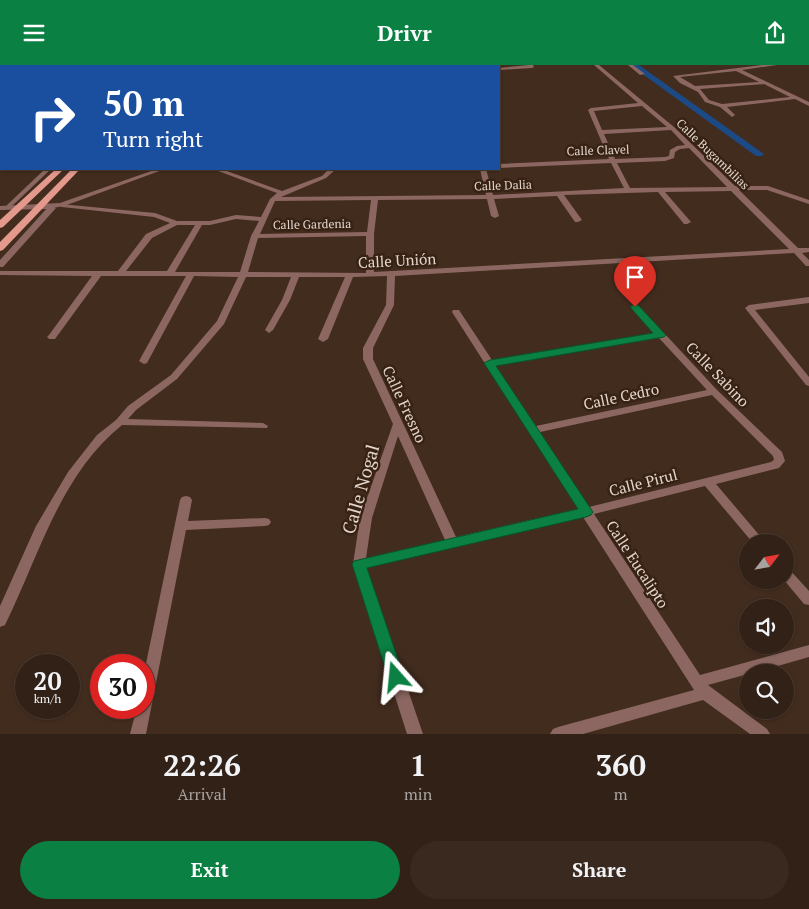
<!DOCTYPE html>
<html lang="en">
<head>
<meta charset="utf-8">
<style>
  body { margin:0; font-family:"PT Serif",serif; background:#3a291f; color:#f1f3f6; height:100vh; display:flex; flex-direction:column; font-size:19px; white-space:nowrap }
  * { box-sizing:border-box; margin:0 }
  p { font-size:16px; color:#a8a3a1 }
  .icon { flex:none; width:28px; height:28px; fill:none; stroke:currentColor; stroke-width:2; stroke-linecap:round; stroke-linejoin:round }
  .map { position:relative; height:669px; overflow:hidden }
  .details { display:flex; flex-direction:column; background:#322116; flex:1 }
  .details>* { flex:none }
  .hud { position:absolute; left:0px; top:0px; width:500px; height:105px; box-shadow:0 1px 4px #0004,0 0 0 1px #4d3e35; background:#1a4fa0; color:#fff; overflow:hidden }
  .needle { width:32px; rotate:59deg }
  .fabs { position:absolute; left:739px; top:469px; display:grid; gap:10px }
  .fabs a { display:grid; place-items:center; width:55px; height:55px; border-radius:50%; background:#322116; box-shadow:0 1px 4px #0004,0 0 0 1px #4d3e35; font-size:25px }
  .speed { position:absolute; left:15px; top:589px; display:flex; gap:10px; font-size:25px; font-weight:700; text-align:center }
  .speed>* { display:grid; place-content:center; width:65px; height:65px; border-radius:50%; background:#322116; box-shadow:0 1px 4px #0004,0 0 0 1px #4d3e35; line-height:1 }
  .speed small { font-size:12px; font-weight:400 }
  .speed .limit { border:8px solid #d22; background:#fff; color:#111 }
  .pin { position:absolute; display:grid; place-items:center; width:42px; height:42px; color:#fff; margin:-51px -21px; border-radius:50% 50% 50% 0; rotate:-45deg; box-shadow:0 0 5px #0007 }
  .pin .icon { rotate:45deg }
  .me { position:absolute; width:55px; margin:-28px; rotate:342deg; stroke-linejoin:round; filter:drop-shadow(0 0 4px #0008) }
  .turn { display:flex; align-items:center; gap:18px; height:105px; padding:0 20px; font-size:22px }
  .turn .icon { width:65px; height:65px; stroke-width:2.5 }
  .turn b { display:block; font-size:35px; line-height:42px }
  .eta { display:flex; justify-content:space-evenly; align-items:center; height:85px; text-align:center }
  .eta b { font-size:30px; font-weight:800; line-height:35px }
  .cta { display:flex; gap:10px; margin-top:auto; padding:10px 20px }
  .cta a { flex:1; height:58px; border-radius:30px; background:#0b8043; color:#fff; font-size:20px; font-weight:800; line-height:58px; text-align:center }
  .cta a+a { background:#3a291f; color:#f1f3f6 }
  header { display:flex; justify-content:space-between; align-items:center; height:65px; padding:0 20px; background:#0b8043; color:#fff; font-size:22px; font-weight:800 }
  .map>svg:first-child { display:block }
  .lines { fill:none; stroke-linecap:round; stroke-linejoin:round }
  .canal { fill:#1c4a84; fill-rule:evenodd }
  .service { fill:#8c6761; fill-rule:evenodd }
  .minor { fill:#8c6761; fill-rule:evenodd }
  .tertiary { fill:#8c6761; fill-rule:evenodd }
  .primary { fill:#e4998d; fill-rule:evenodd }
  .route { fill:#0b8043; stroke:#07532c }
  .labels { text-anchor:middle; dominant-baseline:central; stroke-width:5; stroke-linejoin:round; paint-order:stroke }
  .far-street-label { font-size:12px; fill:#e3d5cc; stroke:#372214 }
  .street-label { font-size:15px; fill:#e3d5cc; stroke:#372214 }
  .near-street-label { font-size:18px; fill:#e3d5cc; stroke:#372214 }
</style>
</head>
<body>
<header><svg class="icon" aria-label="menu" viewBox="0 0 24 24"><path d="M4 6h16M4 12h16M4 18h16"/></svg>Drivr<svg class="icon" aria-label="share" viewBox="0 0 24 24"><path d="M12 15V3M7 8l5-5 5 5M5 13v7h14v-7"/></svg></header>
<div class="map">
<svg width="809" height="669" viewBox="0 0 809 669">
  <rect width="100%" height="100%" fill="#422c1e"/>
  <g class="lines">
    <path class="canal" d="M630,0H639L764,89L762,91H756Z"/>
    <path class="service" d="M529,0H533L534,2L532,3L499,5V3Z"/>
    <g class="minor">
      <rect x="43" y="0" width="5" height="1"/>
      <rect x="228" y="0" width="4" height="1"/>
      <path d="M299,0H378L299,1Z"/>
      <rect x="452" y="0" width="5" height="1"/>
      <path d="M594,0H599L674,62L735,121H768L809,135V139L767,125H739L798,183H809V187L802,188L809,195V201H806L794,188L395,211L394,240L373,283V294L456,472L578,444L452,247L453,245H459L492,295L655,268L631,242L632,240H638L717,325L782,387L785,396L779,403L716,419L766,478H753L705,421L594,449L700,610L809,580V592L753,608H748V609L708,620L767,664L770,669H750L703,635L583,669H550L553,664L558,662L694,625L583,452L366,502L423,669H407L353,499L360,453L393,359L363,294V283L386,240L387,211L353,212L328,274L323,277L318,274L345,212H299L290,235L273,265L269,268L265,265L282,235L291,212H246L224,259L177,314L136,345L128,354L263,358L268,361L267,363L122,360C60,410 39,491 5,560L0,562V541L36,461L68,407L97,370L116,355L128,341L171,310L217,256L238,212L194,211L147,298L144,299L139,296L186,211H101L55,274H49L47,272L49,270L92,211L0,210V206H118L146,169L170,158L154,152L62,142L58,140L60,139L155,148L177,156H210L236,150L261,152L270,134L277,128L213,104H221L282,126L322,111L329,104H336L326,113L281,132L486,130L480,104H486L493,130L624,123L611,98L499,103V99L609,94L588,45L591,43L638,38ZM642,41L667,62L602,65L594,46ZM671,65L685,80L677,81L670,85L669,91L665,92L615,94L604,69ZM689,83L727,122L630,123L617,98L665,96L674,93L675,87L680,84ZM731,126L789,184L374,207V169L378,135L487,134L491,151L495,153L499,151L494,134L557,131L575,157H578L582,155L564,130L658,127L684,159H687L691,157L665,127ZM371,135L367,167L260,169L275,136ZM236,154L259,156L251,171L240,207H175L202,160H210ZM177,160H195L167,206H126L152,173ZM366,171V208L248,207L258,173ZM659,273L707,325L536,361L495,300ZM712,330L773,391L774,395L771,397L589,442L540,367ZM398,371L445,475L366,493L372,453Z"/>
      <path d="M628,0H633L645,9L640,10Z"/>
      <path d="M762,0H777L742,5L809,37V41L795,34L727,42L735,50L732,52L720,42L705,37L698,27L680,18L673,11ZM736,6L759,17L695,21L680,12ZM764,19L790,32L722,39L709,35L700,24Z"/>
      <path d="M0,15L1,16V18L0,19Z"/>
      <rect x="0" y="29" width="1" height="4"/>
      <rect x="0" y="46" width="1" height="4"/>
      <rect x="0" y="81" width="1" height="4"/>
      <path d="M45,104H51L10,143H6V141Z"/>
      <path d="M49,141L56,143L3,202H0V195Z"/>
      <path d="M809,232V238L755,245L809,312V321L806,320L745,243L749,240Z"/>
      <path d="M186,431L190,432L192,435L188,456L265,453L269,454L271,457L269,460L265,461L186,465L146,669H130L137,642H144V608L180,435L182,432Z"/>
      <path d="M785,502L789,504L809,526V540L804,539L784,515Z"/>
    </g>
    <path class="tertiary" d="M157,104H165L64,141L47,144L0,145V141L60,138Z"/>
    <g class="primary">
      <path d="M56,104H64L3,162L0,163V155Z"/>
      <path d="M72,104H80L3,185L0,186V177Z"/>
    </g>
  </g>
  <path class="route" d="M635,239L638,240L664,268L666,270L664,272L496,301L593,447L591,450L586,452L367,503L404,612L402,618L396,620L390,618L352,499L354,496L578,444L484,298L490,295L653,268L630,242Z"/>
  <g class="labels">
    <g class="far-street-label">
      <text transform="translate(598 85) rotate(-2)">Calle Clavel</text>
      <text transform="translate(713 89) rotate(44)">Calle Bugambilias</text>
      <text transform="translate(503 120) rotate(-2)">Calle Dalia</text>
      <text transform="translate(312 159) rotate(-1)">Calle Gardenia</text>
    </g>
    <g class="street-label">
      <text transform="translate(397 195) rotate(-3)">Calle Unión</text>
      <text transform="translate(718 309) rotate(46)">Calle Sabino</text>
      <text transform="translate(621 331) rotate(-12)">Calle Cedro</text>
      <text transform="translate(405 339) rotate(65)">Calle Fresno</text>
      <text transform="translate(643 417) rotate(-14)">Calle Pirul</text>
      <text transform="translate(638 499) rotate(57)">Calle Eucalipto</text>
    </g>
    <g class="near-street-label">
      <text transform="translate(360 424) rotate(-74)">Calle Nogal</text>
    </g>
  </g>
</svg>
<div class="fabs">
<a><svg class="needle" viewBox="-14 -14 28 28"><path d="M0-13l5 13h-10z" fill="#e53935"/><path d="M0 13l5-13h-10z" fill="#a8a3a1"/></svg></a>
<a><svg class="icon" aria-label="sound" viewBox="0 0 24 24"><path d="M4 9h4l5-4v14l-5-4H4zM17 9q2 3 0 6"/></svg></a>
<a><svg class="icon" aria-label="search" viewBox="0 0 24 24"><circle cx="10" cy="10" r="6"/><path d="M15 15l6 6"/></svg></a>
</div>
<div class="speed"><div>20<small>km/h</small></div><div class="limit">30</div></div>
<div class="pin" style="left:635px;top:242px;background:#d93025"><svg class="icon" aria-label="arrive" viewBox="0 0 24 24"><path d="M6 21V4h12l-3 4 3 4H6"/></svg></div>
<svg class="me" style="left:396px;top:612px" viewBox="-20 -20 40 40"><path d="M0-17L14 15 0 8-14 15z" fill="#0b8043" stroke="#fff" stroke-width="4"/></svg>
<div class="hud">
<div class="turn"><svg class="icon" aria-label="right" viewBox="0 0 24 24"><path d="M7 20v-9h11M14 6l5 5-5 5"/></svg><div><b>50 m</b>Turn right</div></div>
</div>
</div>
<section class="details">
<div class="eta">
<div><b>22:26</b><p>Arrival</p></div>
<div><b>1</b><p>min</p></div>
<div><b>360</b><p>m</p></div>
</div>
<div class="cta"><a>Exit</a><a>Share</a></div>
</section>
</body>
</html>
